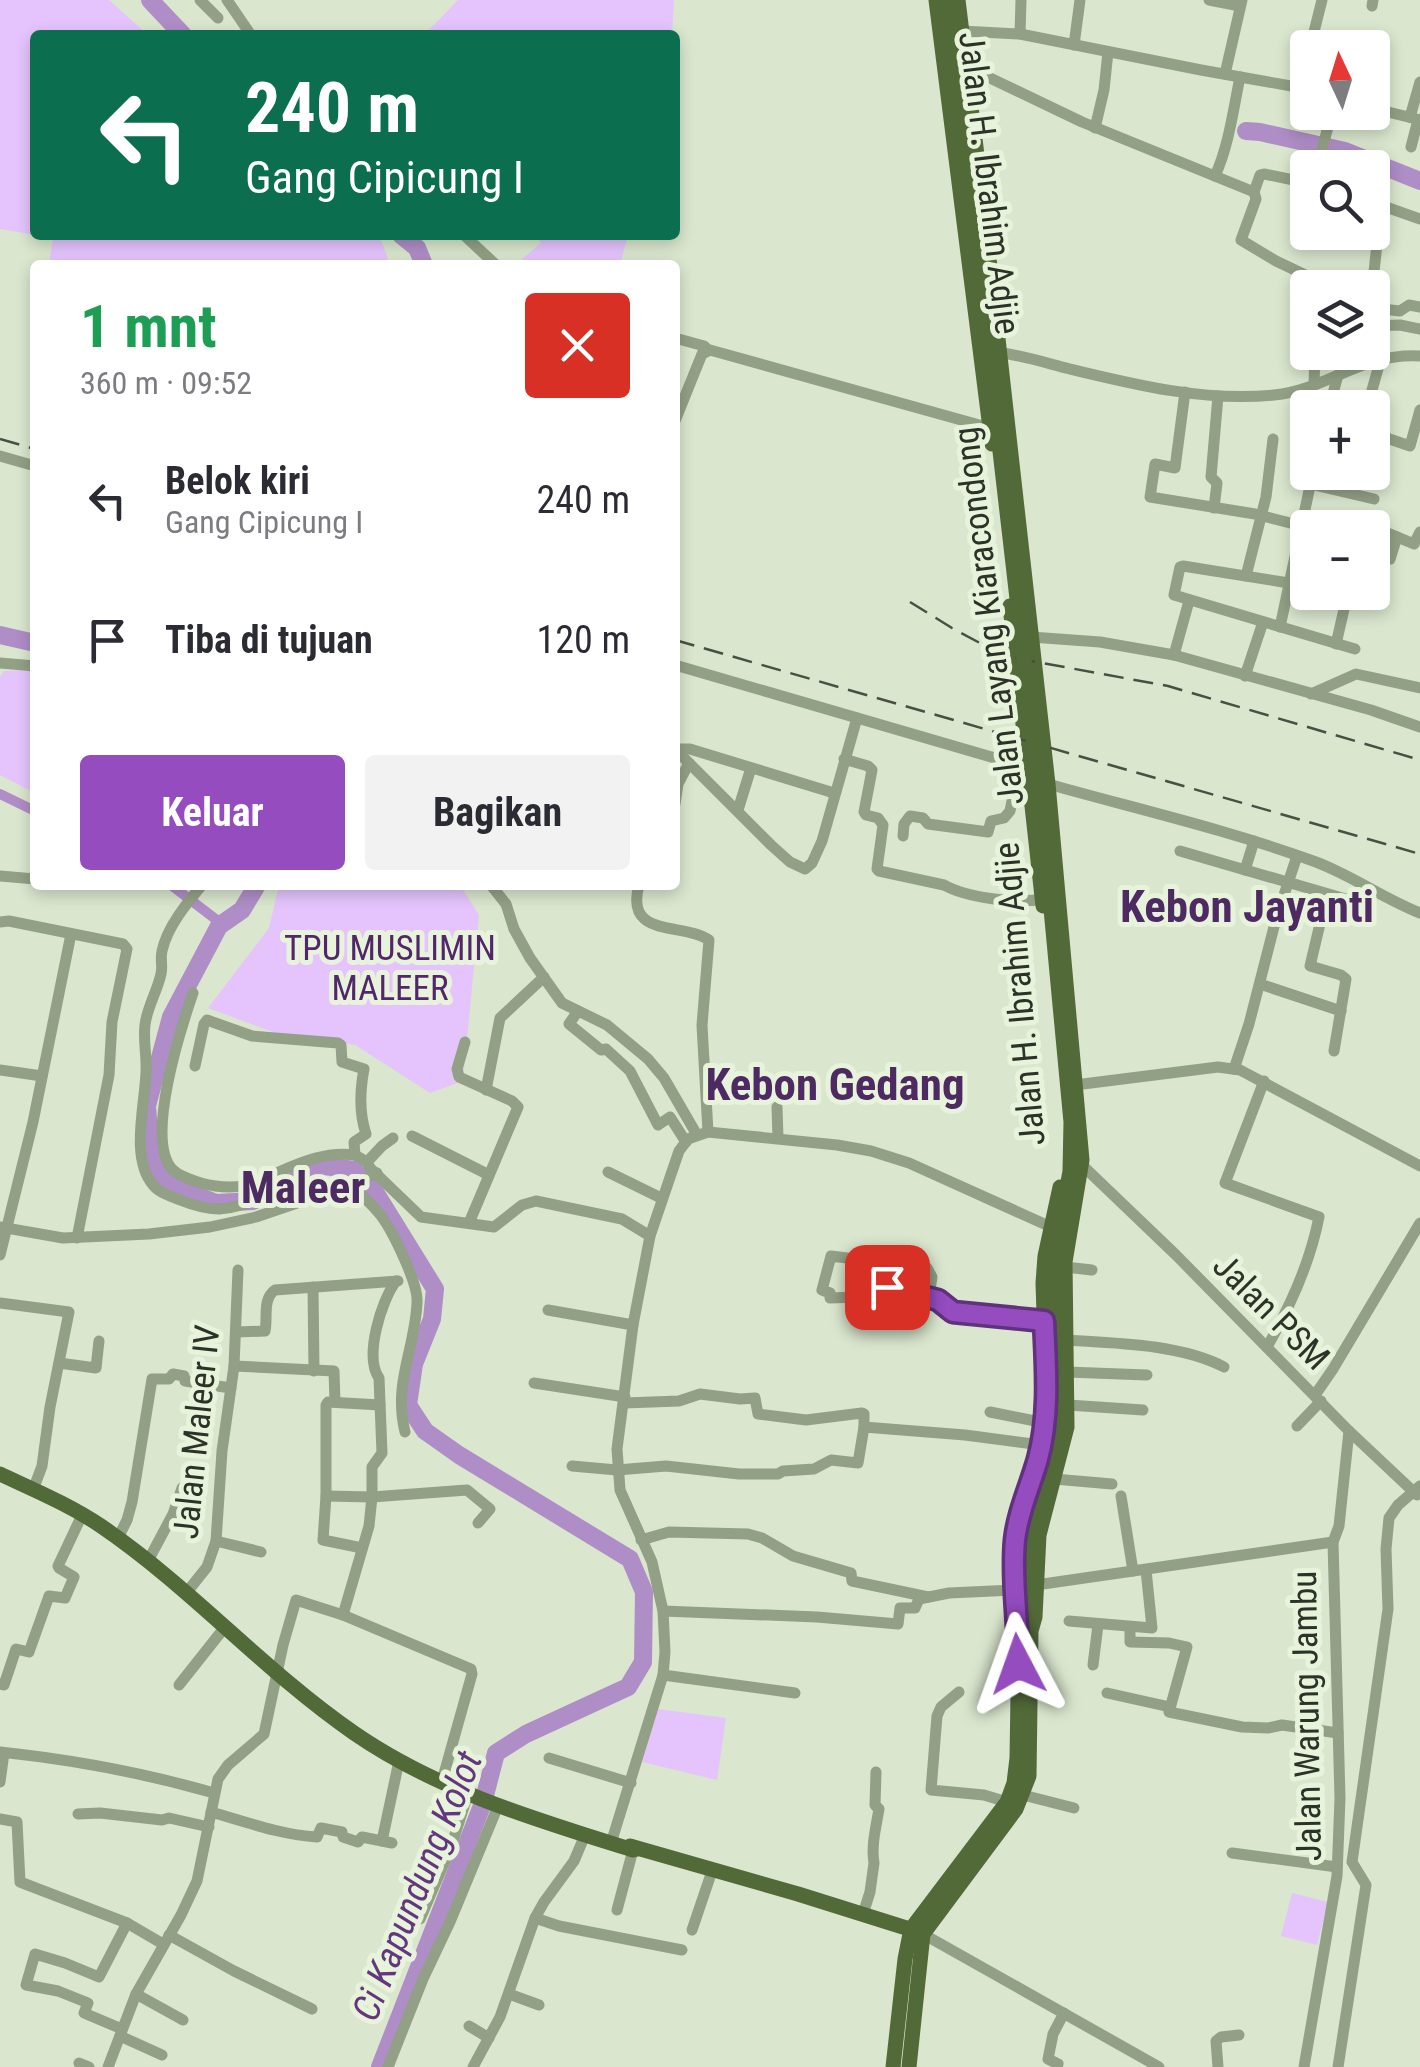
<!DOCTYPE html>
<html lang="id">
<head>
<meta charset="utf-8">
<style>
  body { margin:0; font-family:"Roboto Condensed",sans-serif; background:#f2f2f3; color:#2b2b33; height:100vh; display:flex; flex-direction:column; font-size:38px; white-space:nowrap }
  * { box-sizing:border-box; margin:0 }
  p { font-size:32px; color:#7c7c81 }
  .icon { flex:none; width:55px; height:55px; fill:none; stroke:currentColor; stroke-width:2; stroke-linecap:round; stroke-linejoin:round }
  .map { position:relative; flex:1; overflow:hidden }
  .panel { position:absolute; left:30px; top:260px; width:650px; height:630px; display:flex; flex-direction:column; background:#fff; border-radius:10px; box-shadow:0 5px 15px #0003 }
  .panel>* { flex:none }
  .hud { position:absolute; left:30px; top:30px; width:650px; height:210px; border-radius:10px; box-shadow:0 5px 15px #0003; background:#0b6e4f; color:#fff; overflow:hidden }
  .needle { width:65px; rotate:356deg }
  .tools { position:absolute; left:1290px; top:30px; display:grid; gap:20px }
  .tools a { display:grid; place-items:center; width:100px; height:100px; border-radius:10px; background:#fff; box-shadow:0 5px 15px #0003; font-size:50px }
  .pin { position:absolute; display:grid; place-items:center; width:85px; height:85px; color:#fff; margin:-42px; border-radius:20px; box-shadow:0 5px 15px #0006 }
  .me { position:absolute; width:110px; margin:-55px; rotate:356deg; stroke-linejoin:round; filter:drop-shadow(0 0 8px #0008) }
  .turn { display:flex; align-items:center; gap:35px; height:210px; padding:0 50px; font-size:45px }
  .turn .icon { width:130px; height:130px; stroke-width:2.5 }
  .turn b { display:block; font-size:70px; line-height:85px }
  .round { display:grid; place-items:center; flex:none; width:105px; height:105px; border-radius:10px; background:#f2f2f3 }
  .head { display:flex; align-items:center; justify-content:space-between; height:170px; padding:0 50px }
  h1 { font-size:60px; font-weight:700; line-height:75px; color:#1e9e55 }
  .button { display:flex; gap:20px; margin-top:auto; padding:20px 50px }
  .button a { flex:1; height:115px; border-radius:10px; background:#944cbf; color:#fff; font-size:40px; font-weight:700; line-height:115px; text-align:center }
  .button a+a { background:#f2f2f3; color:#2b2b33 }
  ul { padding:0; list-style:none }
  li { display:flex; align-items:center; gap:30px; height:140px; padding:0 50px }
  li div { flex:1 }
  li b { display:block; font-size:38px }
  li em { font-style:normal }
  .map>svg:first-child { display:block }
  .green { fill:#e5c4fd }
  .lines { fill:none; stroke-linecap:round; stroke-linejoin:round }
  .canal { stroke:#af8dc7; stroke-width:10 }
  .river { stroke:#af8dc7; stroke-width:18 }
  .minor { stroke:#92a085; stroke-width:11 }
  .major { stroke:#526938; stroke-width:15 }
  .rail { stroke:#494f43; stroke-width:2.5; stroke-dasharray:20 10; stroke-linecap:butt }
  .major-bridge { stroke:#526938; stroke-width:15 }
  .route-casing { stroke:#60317c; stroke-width:25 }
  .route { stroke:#944cbf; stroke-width:18 }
  .labels { text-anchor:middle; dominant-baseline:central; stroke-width:10; stroke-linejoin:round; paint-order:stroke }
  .street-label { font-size:35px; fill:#2d3228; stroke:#e7f3db }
  .park-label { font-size:35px; fill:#52266b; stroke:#e7f3db }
  .water-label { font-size:38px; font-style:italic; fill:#62377d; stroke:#e7f3db }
  .district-label { font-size:45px; font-weight:bold; fill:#4d2a62; stroke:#e7f3db }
</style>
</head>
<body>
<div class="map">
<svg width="1420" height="2067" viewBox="0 0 1420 2067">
  <rect width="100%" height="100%" fill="#dae6ce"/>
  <g class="green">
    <path d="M0,0H109L148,35H35V235L0,229Z"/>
    <path d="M458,0H674L672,35H424Z"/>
    <path d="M36,235H375L382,242L390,265H49L53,238Z"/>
    <path d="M534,235H628L620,265H525L521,260L541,243Z"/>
    <path d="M35,670V793L0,775V677L4,671Z"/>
    <path d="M279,885H460L479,915L463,1081L430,1093L355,1045L273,1032L208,1008L269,928Z"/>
    <path d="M658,1709L726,1718L717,1780L642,1762Z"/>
    <path d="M1292,1893L1328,1902L1317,1945L1281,1936Z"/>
  </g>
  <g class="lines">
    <g class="canal">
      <path d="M0,794L35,811"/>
      <path d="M171,885L222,924"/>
    </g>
    <g class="river">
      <path d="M150,0L183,35"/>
      <path d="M1246,131L1260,132L1345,151L1420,181"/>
      <path d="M401,235L417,248L424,265"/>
      <path d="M0,635L35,643"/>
      <path d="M257,885L242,910L219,926L171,1017L147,1106L151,1156L164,1182L216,1203L253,1201L325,1166L354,1170L375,1192L435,1289L432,1319L414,1364L408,1405L425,1431L459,1455L630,1559L644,1592L643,1662L628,1687L526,1734L496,1753L483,1803L380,2067"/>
    </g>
    <g class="minor">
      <path d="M200,0L218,18"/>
      <path d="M227,0L251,35"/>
      <path d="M1209,0L1240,6"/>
      <path d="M1372,6L1373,0"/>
      <path d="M962,31L1020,34L1201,70L1308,89"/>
      <path d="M1020,34L1021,0"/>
      <path d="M1074,45L1080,0"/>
      <path d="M1315,48L1313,36L1322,0"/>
      <path d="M967,67L1082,122L1254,192"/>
      <path d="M1225,74L1242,0"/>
      <path d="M1372,108L1420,120"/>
      <path d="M1410,117L1420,82"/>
      <path d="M1095,128L1104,90L1108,52"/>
      <path d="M1411,147L1418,120"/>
      <path d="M1317,168L1332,112"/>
      <path d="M1215,176C1229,145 1233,111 1240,77"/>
      <path d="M1308,183L1264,174L1260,175L1254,192L1256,199L1241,240L1276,261L1318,281L1320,288"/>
      <path d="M1372,202L1420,219"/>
      <path d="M464,235L496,265"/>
      <path d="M1298,290L1308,296"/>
      <path d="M1372,290L1377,244"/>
      <path d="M1373,308L1400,311L1409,305L1420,307"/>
      <path d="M1372,326L1400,325L1420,329"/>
      <path d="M675,338L704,346L708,350"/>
      <path d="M996,352C1021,355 1046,363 1070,369C1136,385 1206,402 1274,395C1329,389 1360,353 1420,356"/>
      <path d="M1314,385L1315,352"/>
      <path d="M1185,392L1175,468L1155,464L1150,497L1255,514L1302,526L1318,528"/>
      <path d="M1329,408L1338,375"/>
      <path d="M1367,408L1381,358"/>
      <path d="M675,421L702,354L710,350L990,428"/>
      <path d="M1372,433L1410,446L1420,410"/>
      <path d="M0,456L35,466"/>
      <path d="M1310,484L1374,499"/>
      <path d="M1214,508L1217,483L1211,477L1218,396"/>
      <path d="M1372,530L1383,531L1414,544L1420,532"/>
      <path d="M1372,556L1390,559L1397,537"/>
      <path d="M1246,576L1266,497L1273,439"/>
      <path d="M1289,583L1183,566L1180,567L1174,595L1355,649"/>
      <path d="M1280,627L1313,472"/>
      <path d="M1031,637L1100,642L1174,655L1371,710L1420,727"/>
      <path d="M1336,644L1348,592"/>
      <path d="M1174,655L1189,601"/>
      <path d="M0,663L35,666"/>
      <path d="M675,665L1029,768"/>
      <path d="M1245,676L1263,622"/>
      <path d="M1311,694L1356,674L1420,688"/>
      <path d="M675,749L771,845L790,862L805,869L812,863L822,841L857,718"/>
      <path d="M675,749H690L834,793"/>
      <path d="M844,759L868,766L872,770L864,812L866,815L878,818L883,825L877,869L879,871L944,885C967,898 1017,904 1043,899"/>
      <path d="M1048,784C1137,809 1229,830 1316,862C1353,876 1384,899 1420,913"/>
      <path d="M675,804L678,784L689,763"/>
      <path d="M738,810L751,768"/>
      <path d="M903,836L904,824L910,816L923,818L928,824L988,832L991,821L1004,818L1010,811L1012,801L1033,799"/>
      <path d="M1180,851L1356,902"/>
      <path d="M1245,870L1254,841"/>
      <path d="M0,876L35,879"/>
      <path d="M202,885C187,903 167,927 162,951C160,959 163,966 161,974C157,992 147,1007 145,1025C143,1041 147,1056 146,1072C145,1105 130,1158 153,1185C159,1193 171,1196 180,1200C225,1218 234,1205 277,1195L284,1199L287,1206"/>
      <path d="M491,885L506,904L514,929L530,958L562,1003L607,1025L648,1059L664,1078L697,1135"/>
      <path d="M639,885C624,939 684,922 709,940L702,1025L708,1132"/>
      <path d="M1327,894L1310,966L1341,975L1346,979L1334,1051"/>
      <path d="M0,922L9,921L123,944L127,949L112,1022L109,1075L77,1238"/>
      <path d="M1260,984L1341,1011"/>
      <path d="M193,993C181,1028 144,1141 173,1170C180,1177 192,1180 201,1183C216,1187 230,1189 246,1185C283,1173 314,1150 355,1155"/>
      <path d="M578,1011L569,1024L601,1050L606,1049L630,1071L658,1125L670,1117L686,1142"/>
      <path d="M465,1042L457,1069L459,1077L512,1101L518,1107L469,1223"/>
      <path d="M195,1066L204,1024L207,1020L252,1036L338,1043L341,1045L342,1062L364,1069C360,1090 359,1113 366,1134L354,1142L355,1155L367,1162L370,1168L421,1217L494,1227L522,1205L536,1201L622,1219L650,1236"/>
      <path d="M1234,1069L1249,1024L1276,919L1297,856"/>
      <path d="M0,1070L42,1076"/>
      <path d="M1264,1081L1225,1183L1319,1217C1310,1263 1290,1307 1267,1347"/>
      <path d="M1075,1085L1218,1067L1240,1070L1420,1166"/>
      <path d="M486,1090L500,1018L544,977"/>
      <path d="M777,1107L778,1138"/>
      <path d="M412,1136L489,1175"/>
      <path d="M367,1162L382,1146L393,1138"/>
      <path d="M1082,1165L1176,1255L1349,1431L1417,1495"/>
      <path d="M608,1172L661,1198"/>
      <path d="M350,1185C360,1194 370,1202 378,1212C391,1227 419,1284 417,1303C415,1349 393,1383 405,1432"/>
      <path d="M0,1227L63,1238L149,1234L210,1227L256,1217L350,1185L377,1173"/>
      <path d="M0,1255L33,1122L71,934"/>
      <path d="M1065,1267L1092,1270"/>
      <path d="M313,1287L314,1371"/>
      <path d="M929,1297L932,1277L927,1268L831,1256L822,1290L830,1293V1298L857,1297L860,1296L862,1287L897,1289L929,1297L938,1300L946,1309L958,1314L1044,1321"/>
      <path d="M0,1303L69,1312L50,1407L42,1466L33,1490"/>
      <path d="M548,1310L633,1325"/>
      <path d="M237,1332L265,1331C268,1318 262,1299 275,1290L398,1281"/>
      <path d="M1066,1340C1115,1343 1180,1344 1224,1367"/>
      <path d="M59,1363L96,1368L99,1341"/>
      <path d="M234,1366L334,1371L335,1402"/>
      <path d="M1067,1372L1147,1375"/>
      <path d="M534,1383L625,1397"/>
      <path d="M1315,1395L1333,1369L1420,1223"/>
      <path d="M624,1403L679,1401L700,1394L740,1399L755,1398L758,1414L806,1420L862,1413L864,1414V1427L965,1435L1041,1445"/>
      <path d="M1068,1405L1143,1410"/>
      <path d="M990,1412L1045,1423"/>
      <path d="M1297,1426L1321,1401"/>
      <path d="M572,1466L617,1470L666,1466L739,1474H778L783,1471L814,1469L831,1460L858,1463L864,1427"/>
      <path d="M1054,1479L1112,1484"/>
      <path d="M326,1496L372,1497L467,1490L490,1509L478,1523"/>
      <path d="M1121,1496L1133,1571"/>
      <path d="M118,1538L127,1520L132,1502L152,1379H169L173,1374L184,1376L185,1381L231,1388"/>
      <path d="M641,1540L669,1532L748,1534L762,1538L793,1556L851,1573L852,1581L928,1597"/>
      <path d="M216,1541L261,1552"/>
      <path d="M362,1548L323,1540L326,1496V1405L328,1402L380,1405"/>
      <path d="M148,1561L173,1514L182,1488"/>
      <path d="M1036,1585L1333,1542"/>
      <path d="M187,1592L207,1567L216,1541L222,1451L234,1366L238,1270"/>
      <path d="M663,1611L817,1617L898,1624L900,1608H915L919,1599L949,1593L1014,1590"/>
      <path d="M343,1615L369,1526L372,1497V1467L382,1453L379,1378C364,1357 381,1301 396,1281"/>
      <path d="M1069,1621L1152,1628L1146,1570"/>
      <path d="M1130,1627V1642L1169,1643L1187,1647L1169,1712L1242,1727L1268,1728L1282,1725L1338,1733"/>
      <path d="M1093,1665L1098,1625"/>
      <path d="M663,1675L795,1693"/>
      <path d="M0,1684L4,1685L16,1649L29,1652L49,1596L65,1598L74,1577L59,1568L58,1566L82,1515"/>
      <path d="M179,1685L225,1627"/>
      <path d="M959,1692L941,1707L937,1716L931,1790L984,1795L1007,1802"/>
      <path d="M1107,1693L1170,1707"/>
      <path d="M0,1752C76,1760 141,1772 214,1793"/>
      <path d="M549,1758L631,1783"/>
      <path d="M0,1782L4,1753"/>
      <path d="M1023,1795L1074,1808"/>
      <path d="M211,1812C246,1822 282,1835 317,1837L321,1828L342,1832L343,1837L358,1842L362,1837L392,1843"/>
      <path d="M78,1814L100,1813L162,1820L169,1818L209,1827"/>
      <path d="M0,1819L17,1822L20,1882L127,1923L163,1944"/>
      <path d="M612,1840L663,1675L665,1652L663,1611L652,1562L620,1490L617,1449L633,1325L650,1236L679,1151L688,1139L708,1132L837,1145L871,1151L909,1163L1051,1227"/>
      <path d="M382,1841L399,1761"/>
      <path d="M1232,1853L1337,1867"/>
      <path d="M617,1910L633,1850"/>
      <path d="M863,1914L870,1892L874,1863C871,1846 876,1827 879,1809L875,1805L876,1772"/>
      <path d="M535,1918L559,1926L682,1950"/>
      <path d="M420,1919L451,1847L468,1794"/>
      <path d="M692,1930L712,1871"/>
      <path d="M923,1934L1159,2067"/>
      <path d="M169,1935L234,1971L312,2009"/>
      <path d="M136,1994L183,2020"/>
      <path d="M509,1994L539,2005"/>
      <path d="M469,2026L489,2038"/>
      <path d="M122,2029L84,2013L88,2003L58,1991L26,1985L35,1954L65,1963L99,1977L127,1923"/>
      <path d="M120,2036L162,2055"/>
      <path d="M79,2063L89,2067"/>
      <path d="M108,2067L136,1994L181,1915L197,1881L218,1779L228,1765L264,1734L283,1645L296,1600L343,1615L471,1669L472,1674L442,1781"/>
      <path d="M388,2067L423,1979L450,1922L498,1806"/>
      <path d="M473,2067L500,2017L535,1918L544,1902L574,1861L585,1835"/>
      <path d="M1057,2067L1058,2064L1048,2059L1053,2034L1064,2013"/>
      <path d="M1218,2067L1216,2041L1221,2037L1239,2035"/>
      <path d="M1304,2067L1337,1876L1340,1798L1333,1542L1339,1526L1349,1431"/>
      <path d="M1338,2067L1366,1885L1352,1862L1388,1609L1386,1549L1389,1518L1398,1505L1420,1486"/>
    </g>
    <g class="major">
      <path d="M936,0L992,444"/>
      <path d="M948,0L952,36"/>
      <path d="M1010,606L1043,906"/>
      <path d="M0,1474C34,1490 70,1505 101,1526C192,1588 264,1671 354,1733C438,1791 537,1820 633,1850L637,1849"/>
      <path d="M630,1846L798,1894L919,1932"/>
      <path d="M893,2067L905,1959L911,1929L1007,1802L1014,1783L1017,1758L1019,1632L1014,1590L1015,1540L1018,1518L1038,1459L1045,1423L1046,1376L1043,1283L1045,1256L1060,1187"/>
      <path d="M909,2067L923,1934L1016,1809L1029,1776L1031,1631L1035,1617L1039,1535L1067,1427L1065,1262L1082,1160L1048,784L982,196L958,0"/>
    </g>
    <g class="rail">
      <path d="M0,439L35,449"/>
      <path d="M910,602L952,628L1004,656L1168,686L1420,760"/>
      <path d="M675,640L1420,854"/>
    </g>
    <path class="major-bridge" d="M953,44L1043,824L1071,1122L1070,1171L1055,1255L1054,1436L1028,1524L1025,1543V1604"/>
  </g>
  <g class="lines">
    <defs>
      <path id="route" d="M887,1287L938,1300L953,1312L1044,1321C1046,1367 1050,1414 1038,1459C1030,1487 1018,1512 1015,1540C1011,1582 1019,1622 1018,1664"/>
    </defs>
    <use href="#route" class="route-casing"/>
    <use href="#route" class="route"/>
  </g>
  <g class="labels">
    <g class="street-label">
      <text transform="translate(989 183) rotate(83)">Jalan H. Ibrahim Adjie</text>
      <text transform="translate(989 616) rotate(-97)">Jalan Layang Kiaracondong</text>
      <text transform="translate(1020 994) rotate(-95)">Jalan H. Ibrahim Adjie</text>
      <text transform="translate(1271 1312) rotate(45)">Jalan PSM</text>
      <text transform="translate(197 1432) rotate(-84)">Jalan Maleer IV</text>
      <text transform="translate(1307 1716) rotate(-91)">Jalan Warung Jambu</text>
    </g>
    <g class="park-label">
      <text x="390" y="948">TPU MUSLIMIN<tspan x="390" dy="40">MALEER</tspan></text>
    </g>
    <g class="water-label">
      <text transform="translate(417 1886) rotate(-68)">Ci Kapundung Kolot</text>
    </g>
    <g class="district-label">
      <text x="1247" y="906">Kebon Jayanti</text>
      <text x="835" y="1084">Kebon Gedang</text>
      <text x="303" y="1187">Maleer</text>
    </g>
  </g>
</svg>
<div class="tools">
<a><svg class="needle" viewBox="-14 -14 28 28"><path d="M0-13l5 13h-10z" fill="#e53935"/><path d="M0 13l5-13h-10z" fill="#7c7c81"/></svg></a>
<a><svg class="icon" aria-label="search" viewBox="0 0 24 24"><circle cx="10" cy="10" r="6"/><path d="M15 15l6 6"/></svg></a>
<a><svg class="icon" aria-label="layers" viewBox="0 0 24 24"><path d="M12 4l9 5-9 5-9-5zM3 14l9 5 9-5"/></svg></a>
<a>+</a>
<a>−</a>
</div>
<div class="pin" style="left:887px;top:1287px;background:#d93025"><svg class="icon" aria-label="arrive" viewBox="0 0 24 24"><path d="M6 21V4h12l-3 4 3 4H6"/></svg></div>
<svg class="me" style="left:1018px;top:1664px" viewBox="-20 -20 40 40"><path d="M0-17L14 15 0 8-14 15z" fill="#944cbf" stroke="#fff" stroke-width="4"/></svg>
<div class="hud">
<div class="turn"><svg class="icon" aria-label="left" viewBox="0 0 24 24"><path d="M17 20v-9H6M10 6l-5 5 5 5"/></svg><div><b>240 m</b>Gang Cipicung I</div></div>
</div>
<section class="panel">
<div class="head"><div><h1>1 mnt</h1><p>360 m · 09:52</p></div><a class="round" style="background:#d93025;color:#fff"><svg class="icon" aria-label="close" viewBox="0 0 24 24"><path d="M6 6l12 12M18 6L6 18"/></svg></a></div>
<ul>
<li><svg class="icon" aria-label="left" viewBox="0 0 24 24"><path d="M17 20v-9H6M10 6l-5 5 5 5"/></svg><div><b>Belok kiri</b><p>Gang Cipicung I</p></div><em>240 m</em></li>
<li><svg class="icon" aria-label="arrive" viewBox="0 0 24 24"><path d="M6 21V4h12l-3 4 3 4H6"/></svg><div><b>Tiba di tujuan</b></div><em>120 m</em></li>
</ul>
<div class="button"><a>Keluar</a><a>Bagikan</a></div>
</section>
</div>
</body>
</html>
